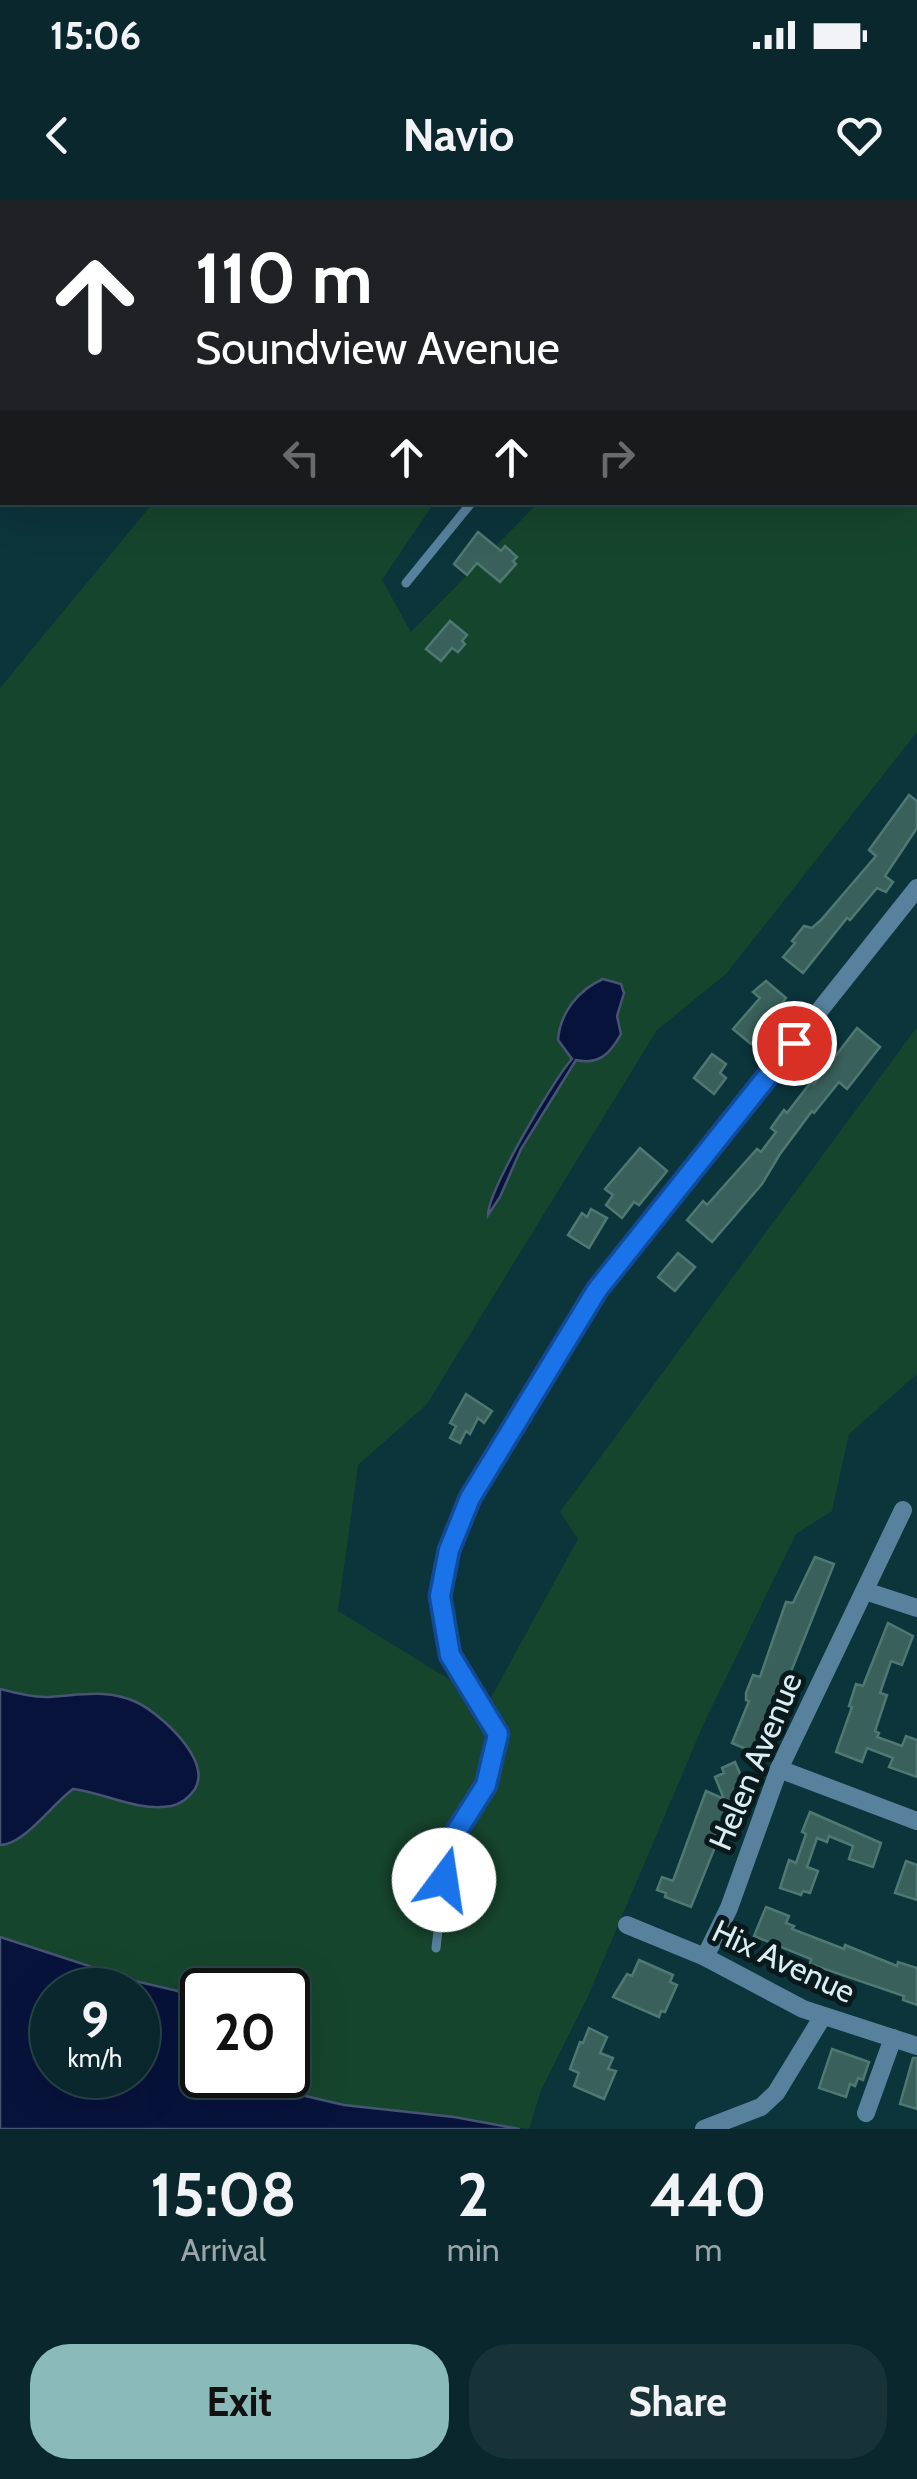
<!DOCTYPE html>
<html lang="en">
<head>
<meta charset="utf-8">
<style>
  body { margin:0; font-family:Cabin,sans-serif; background:#173338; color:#f1f3f6; height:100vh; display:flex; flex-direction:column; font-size:38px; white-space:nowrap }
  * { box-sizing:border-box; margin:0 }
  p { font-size:32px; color:#99a5a9 }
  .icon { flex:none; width:55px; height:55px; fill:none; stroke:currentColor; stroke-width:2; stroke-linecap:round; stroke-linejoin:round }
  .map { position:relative; height:1929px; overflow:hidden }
  .drawer { display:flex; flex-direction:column; background:#09272c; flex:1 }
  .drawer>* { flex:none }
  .top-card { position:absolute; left:0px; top:0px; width:918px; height:305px; box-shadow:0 10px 40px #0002,0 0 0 2px #294448; background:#202124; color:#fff; overflow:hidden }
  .speed { position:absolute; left:30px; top:1768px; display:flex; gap:20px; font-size:50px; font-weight:700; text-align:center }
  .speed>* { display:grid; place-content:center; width:130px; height:130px; border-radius:50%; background:#09272c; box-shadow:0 10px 40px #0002,0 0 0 2px #294448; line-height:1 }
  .speed small { font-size:25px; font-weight:400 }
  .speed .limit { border:5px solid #111; border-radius:15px; background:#fff; color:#111 }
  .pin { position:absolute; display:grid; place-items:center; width:85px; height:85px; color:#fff; margin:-42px; border:5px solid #fff; border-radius:50%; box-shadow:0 2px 10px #0007 }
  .me { position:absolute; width:110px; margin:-55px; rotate:14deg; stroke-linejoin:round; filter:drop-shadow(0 0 8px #0008) }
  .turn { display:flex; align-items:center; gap:35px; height:210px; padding:0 30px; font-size:45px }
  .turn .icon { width:130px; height:130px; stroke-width:2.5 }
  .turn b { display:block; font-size:70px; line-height:85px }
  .lanes { display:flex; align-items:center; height:95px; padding:0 30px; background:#0003; justify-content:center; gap:50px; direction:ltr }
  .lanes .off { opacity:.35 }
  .eta { display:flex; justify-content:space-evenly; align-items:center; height:170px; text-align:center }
  .eta b { font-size:60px; font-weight:700; line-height:70px }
  .cta { display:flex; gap:20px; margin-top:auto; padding:20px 30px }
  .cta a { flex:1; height:115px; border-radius:40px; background:#8bbbb9; color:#111; font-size:40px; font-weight:700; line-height:115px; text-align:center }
  .cta a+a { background:#173338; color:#f1f3f6 }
  .status { display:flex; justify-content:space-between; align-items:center; height:70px; padding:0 50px; background:#09272c; direction:ltr }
  .status svg { height:28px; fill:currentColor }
  header { display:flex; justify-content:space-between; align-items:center; height:130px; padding:0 30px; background:#09272c; font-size:45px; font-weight:700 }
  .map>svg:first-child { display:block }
  .green { fill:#16452d }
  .water { fill:#08133c; stroke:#475473; stroke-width:2.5; fill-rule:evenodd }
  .building { fill:#39605b; stroke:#507872; stroke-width:2.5 }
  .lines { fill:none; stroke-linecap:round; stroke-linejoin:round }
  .lane { stroke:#58819d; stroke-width:9 }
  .street { stroke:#58819d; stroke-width:18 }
  .route-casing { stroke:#114b97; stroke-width:25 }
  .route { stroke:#1a73e8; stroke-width:18 }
  .labels { text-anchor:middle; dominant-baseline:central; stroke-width:10; stroke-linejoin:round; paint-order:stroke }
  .street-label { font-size:32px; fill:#d9edf2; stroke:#09191c }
</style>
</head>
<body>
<div class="status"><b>15:06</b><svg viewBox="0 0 49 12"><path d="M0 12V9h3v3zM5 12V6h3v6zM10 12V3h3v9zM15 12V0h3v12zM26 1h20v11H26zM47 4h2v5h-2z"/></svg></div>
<header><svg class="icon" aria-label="back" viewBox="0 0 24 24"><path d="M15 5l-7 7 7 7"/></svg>Navio<svg class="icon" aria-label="heart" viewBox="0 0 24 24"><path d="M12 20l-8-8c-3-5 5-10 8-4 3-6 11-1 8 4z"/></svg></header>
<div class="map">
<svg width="917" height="1929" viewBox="0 0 917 1929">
  <rect width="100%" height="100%" fill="#0c343b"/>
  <path class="green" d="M855,0H917V532L726,774L657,830L427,1204L358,1265L338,1411L488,1503L578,1339L560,1312L917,827V1174L849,1234L832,1311L796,1334L704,1523L589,1794L541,1890L529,1929L454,1917L344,1905L297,1894L269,1875H288V1790H202V1825L178,1791L135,1781L0,1737V488L153,303H434L382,380L411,432L538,303L915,302V2H854Z"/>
  <g class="water">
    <path d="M603,779L621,784L624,793L617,816L621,834C610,854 599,865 576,860L521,949L500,997L488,1015C488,991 553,880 572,859L558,840C560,813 578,790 603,779Z"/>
    <path d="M0,1489C15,1493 30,1497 45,1497C77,1496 106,1488 136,1502C160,1513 212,1560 195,1589C189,1598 181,1604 171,1606C137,1612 106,1593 73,1589C52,1604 24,1645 0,1645Z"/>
    <path d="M0,1737L135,1781L178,1791L202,1825V1875H269L297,1894L344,1905L454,1917L520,1929H0ZM52,1790H138V1875H52Z"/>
  </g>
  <g class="building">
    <path d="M478,332L501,351L505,346L517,357L513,361L516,364L500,382L477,363L467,375L454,364Z"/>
    <path d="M450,421L467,435L462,441L465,444L458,452L452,448L441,461L426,449Z"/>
    <path d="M909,595L917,601V628L885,676L893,682L886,692L877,688L850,720L847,718L803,773L783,757L795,743L792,741L804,726L812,728L821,720L876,656L869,650Z"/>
    <path d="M766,781L786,798L751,844L733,829L760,798L753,792Z"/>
    <path d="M857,828L880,847L847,889L839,882L814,913L812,911L780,954L762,984L712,1042L687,1020L703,1001L707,1005L757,949L761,952L776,932L771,928L784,910L787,913L811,882L814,884Z"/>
    <path d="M712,854L726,864L720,873L726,878L714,894L694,878Z"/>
    <path d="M640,948L667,971L639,1005L634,1002L622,1018L606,1005L613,995L605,989Z"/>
    <path d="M591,1009L607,1018L589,1048L568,1035L582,1013L587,1017Z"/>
    <path d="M678,1053L695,1067L675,1091L658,1077Z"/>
    <path d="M466,1194L492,1211L484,1223L478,1218L470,1234L466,1231L460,1243L450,1238L456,1226L450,1223Z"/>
    <path d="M815,1357L834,1364L758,1554L732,1543L749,1501L746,1500V1493L753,1475L760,1477L786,1402L793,1403Z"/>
    <path d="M888,1423L913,1436L902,1465L891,1461L880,1493L887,1495L875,1531L879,1533L877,1537L902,1546L906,1536L917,1540V1577L889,1567L893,1558L867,1548L862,1562L836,1552L852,1507L849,1506L856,1484L863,1486Z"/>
    <path d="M735,1562L745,1585L740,1588L727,1617L691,1707L665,1697L666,1693L657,1690L662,1677L673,1681L706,1591L724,1599L715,1577L724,1573L722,1568Z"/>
    <path d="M810,1612L881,1643L873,1667L849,1659L853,1646L829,1636L827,1642L817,1638L807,1667L818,1671L810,1693L803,1691L801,1695L780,1688L789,1660L796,1663L806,1634L802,1632Z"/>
    <path d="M906,1661L917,1665V1700L895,1693Z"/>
    <path d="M766,1707L789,1716L786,1723L794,1726L792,1729L844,1749L845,1745L897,1766L898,1762L917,1768V1805L903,1800L904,1796L810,1764L811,1759L754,1736Z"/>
    <path d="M639,1760L673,1775L670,1782L677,1785L665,1812L661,1811L659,1817L613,1797L627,1774L632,1776Z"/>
    <path d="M589,1828L607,1837L600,1853L613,1858L608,1869L616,1871L604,1899L574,1886L579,1873L570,1869L580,1842L583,1843Z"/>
    <path d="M832,1849L869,1862L863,1880L858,1878L855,1886L850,1884L846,1897L819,1888Z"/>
    <path d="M913,1858H917V1909L900,1904Z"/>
  </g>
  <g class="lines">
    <g class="lane">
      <path d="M386,2L388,0"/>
      <path d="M449,2L450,0"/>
      <path d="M512,2L514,0"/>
      <path d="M915,216L917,215"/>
      <path d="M915,235L917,234"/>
      <path d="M406,383L472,302"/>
      <path d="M436,1748L448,1645L486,1585L498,1534L450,1455"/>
    </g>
    <g class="street">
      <path d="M865,1391L917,1408"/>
      <path d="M450,1455L439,1395L449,1350L470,1297L548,1166L597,1090L917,688"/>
      <path d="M779,1569L917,1621"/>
      <path d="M627,1725L705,1757L803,1809L917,1846"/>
      <path d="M705,1757L729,1708L779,1569L903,1310"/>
      <path d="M866,1913L893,1838"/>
      <path d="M704,1929L761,1907L776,1893L823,1816"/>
    </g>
  </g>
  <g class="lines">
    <defs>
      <path id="route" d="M444,1680L448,1645L486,1585L498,1534L450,1455L440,1396L449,1350L470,1298L597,1090L794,843"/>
    </defs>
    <use href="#route" class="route-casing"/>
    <use href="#route" class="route"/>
  </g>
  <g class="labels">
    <g class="street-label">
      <text transform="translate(755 1561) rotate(-67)">Helen Avenue</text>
      <text transform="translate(784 1761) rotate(25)">Hix Avenue</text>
    </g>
  </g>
</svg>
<div class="speed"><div>9<small>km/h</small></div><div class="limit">20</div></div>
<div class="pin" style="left:794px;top:843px;background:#d93025"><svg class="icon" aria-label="arrive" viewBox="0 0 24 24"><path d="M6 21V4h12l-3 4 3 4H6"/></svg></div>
<svg class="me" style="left:444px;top:1680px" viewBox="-20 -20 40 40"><circle r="19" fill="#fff"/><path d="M0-13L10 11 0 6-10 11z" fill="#1a73e8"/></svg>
<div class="top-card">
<div class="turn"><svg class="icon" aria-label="ahead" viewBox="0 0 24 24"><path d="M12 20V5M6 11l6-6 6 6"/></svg><div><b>110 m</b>Soundview Avenue</div></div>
<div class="lanes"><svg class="icon off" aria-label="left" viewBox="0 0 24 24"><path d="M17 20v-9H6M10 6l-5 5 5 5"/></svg><svg class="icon" aria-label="ahead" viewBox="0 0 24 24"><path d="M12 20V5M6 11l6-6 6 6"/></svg><svg class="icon" aria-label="ahead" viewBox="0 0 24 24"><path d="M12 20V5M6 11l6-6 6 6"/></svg><svg class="icon off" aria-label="right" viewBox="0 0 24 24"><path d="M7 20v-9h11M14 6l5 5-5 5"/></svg></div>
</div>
</div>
<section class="drawer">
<div class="eta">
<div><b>15:08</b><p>Arrival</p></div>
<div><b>2</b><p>min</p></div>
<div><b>440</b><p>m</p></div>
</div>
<div class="cta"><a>Exit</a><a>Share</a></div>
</section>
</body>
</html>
